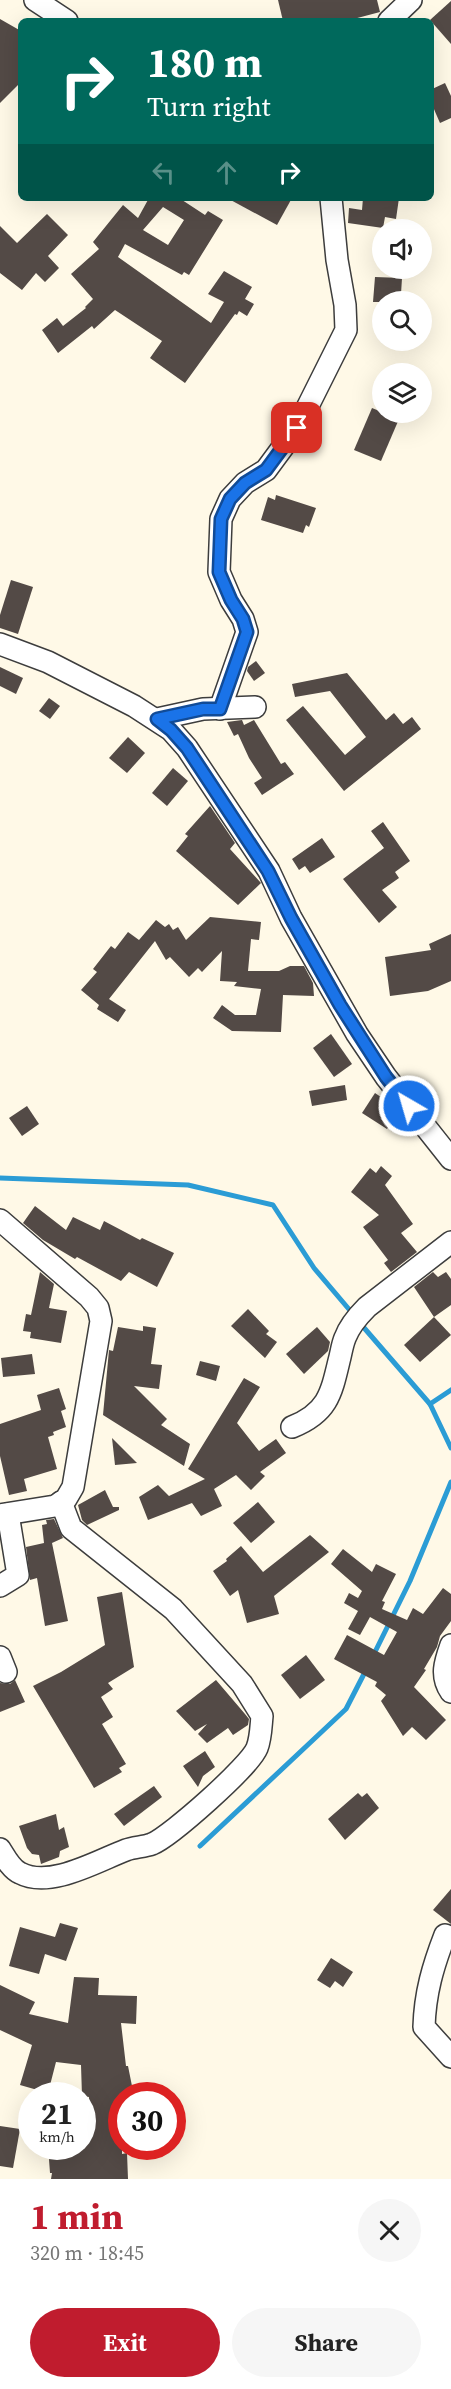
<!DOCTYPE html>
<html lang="en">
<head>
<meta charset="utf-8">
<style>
  body { margin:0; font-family:"Source Serif 4",serif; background:#f6f6f6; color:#222; height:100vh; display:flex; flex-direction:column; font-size:22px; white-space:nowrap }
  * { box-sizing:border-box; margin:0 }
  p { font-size:20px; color:#767676 }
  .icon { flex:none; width:33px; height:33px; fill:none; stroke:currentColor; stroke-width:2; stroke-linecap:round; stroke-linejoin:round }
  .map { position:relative; height:2179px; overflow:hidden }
  .details { display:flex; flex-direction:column; background:#fff; flex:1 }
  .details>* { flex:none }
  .top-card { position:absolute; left:18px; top:18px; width:416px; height:183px; border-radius:9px; box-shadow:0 6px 24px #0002; background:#00695c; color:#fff; overflow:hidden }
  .controls { position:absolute; left:372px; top:219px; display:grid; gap:12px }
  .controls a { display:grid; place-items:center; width:60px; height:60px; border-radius:50%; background:#fff; box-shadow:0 6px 24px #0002; font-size:30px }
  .speed { position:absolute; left:18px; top:2082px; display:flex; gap:12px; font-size:30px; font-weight:700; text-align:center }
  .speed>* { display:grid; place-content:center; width:78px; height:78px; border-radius:50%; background:#fff; box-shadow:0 6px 24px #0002; line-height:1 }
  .speed small { font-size:15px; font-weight:400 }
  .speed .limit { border:9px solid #d22; background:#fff; color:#111 }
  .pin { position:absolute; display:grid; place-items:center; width:51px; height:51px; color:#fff; margin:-26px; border-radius:12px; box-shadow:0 3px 9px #0006 }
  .me { position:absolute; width:66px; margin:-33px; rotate:322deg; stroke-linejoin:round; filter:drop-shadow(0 0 4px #0008) }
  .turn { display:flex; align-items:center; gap:21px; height:126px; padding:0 30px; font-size:27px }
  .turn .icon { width:78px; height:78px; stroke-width:2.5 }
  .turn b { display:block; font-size:42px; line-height:51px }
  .lanes { display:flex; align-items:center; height:57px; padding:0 30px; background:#0003; justify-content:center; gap:30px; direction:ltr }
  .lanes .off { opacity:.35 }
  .round { display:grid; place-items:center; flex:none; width:63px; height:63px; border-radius:32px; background:#f6f6f6 }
  .head { display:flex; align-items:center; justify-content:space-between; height:102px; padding:0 30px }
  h1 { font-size:36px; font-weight:700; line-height:45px; color:#c01c2e }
  .button { display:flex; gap:12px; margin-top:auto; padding:12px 30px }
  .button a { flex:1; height:69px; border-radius:36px; background:#c01c2e; color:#fff; font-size:24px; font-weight:700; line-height:69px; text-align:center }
  .button a+a { background:#f6f6f6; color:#222 }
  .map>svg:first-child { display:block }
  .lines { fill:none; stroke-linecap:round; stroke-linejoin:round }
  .stream { stroke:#2b9cd5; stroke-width:5 }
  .building { fill:#534a46; fill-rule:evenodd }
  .minor-casing { stroke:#3d3d3d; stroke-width:24 }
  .minor { stroke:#fff; stroke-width:21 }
  .route-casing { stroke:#114b97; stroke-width:15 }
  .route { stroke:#1a73e8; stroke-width:10 }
</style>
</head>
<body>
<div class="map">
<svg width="451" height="2179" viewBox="0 0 451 2179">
  <rect width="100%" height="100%" fill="#fff9e7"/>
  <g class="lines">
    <g class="stream">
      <path d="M0,1178L188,1185L273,1205L314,1268L353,1314"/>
      <path d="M359,1322L430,1404L451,1448"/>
      <path d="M430,1404L451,1390"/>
      <path d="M373,1656L410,1581L451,1482"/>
      <path d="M200,1846L346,1709L366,1670"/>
    </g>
  </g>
  <g class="building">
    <path d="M278,0H377L380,12L346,21H283Z"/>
    <path d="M451,1V44L430,20Z"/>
    <path d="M0,19L21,31V82L0,103Z"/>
    <path d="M445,83L451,96V118L440,123L430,100V90Z"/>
    <path d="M149,198H179L205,215L208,211L223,220L189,275L184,272L182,275L125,244L118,257L211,323L224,302L208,294L224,271L252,287L245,299L254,304L247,316L239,311L237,315L235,314L185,383L150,358L162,341L115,310L94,329L92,326L58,353L42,330L57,318L63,326L86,308L85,307L93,299L71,274L99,249L93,242L123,205L138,218ZM163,207L184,220L168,245L143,230Z"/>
    <path d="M227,198H292L277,225Z"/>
    <path d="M363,198H399L396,219L385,217L383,228L348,223L349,208L362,210Z"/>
    <path d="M47,214L68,235L48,256L59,268L45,282L36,273L22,290L0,273V226L17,243Z"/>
    <path d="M375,277L402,278L401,294H394L393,302H373Z"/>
    <path d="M372,408L399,419L381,461L354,450Z"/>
    <path d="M276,495L316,508L309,527L306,525L303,533L261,520L268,497L275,500Z"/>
    <path d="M11,580L33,587L18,634L0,628V615Z"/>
    <path d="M256,661L265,673L254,681L247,671L248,667Z"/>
    <path d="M0,667L23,678L16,694L0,686Z"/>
    <path d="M347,673L386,720L394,713L403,724L412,717L421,729L344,791L286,720L303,706L345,755L366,737L330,691L295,697L292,684Z"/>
    <path d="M49,698L60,706L50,719L39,711Z"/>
    <path d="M242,720L244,725L254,720L281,764L285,762L294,774L262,795L254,783L262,778L249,758L238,734L234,736L227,722Z"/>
    <path d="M128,737L145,753L127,773L109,758Z"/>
    <path d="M173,768L188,781L167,806L152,793Z"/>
    <path d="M210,806L235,843L230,849L261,883L238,905L176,851L188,836L185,834Z"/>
    <path d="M383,822L410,861L395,872L399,878L382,890L397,907L379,923L343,879L384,848L371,831Z"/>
    <path d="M322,838L335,857L310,873L305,866L299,870L292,859Z"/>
    <path d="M210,917L261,922L259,940L251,939L248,971H279L290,966H304L313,983L314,996L283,995L281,1032L232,1031L213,1018L222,1005L235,1015H256L261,989L234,986L237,982L220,981L222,951L202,972L198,968L189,977L170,957L166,960L155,941L109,999L126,1010L118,1022L97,1009L99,1005L81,990L97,972L93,969L111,946L115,949L128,932L139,940L156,920L165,927L169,924L173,930L178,927L186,940Z"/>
    <path d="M451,934V981L428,991L390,996L385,957L431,950L429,944Z"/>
    <path d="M331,1034L352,1064L334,1077L313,1048Z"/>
    <path d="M345,1085L347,1100L312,1106L309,1091Z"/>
    <path d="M375,1093L391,1104L398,1113L387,1129L362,1113Z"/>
    <path d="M27,1106L39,1124L22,1136L9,1118Z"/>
    <path d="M381,1166L392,1176L385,1185L413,1224L401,1233L417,1252L391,1272L384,1263L388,1260L363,1227L379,1215L351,1192L370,1168L376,1173Z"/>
    <path d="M35,1206L66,1230L73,1217L100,1230L104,1221L140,1240L142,1238L174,1253L157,1287L129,1272L121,1281L77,1257L75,1259L43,1240L23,1223Z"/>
    <path d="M40,1272L54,1284L49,1308L67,1311L61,1343L30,1338L31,1332L23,1331L26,1314L31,1315Z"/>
    <path d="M433,1272L438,1277L446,1272L451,1279V1305L434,1317L414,1287Z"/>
    <path d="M248,1309L269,1331L266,1334L277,1342L265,1358L231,1326Z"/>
    <path d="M434,1317L451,1335L420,1362L404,1345Z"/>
    <path d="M143,1326L156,1328L151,1364L162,1365L159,1389L134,1386L167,1419L161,1425L190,1444L184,1466L103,1415L109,1350L113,1351L118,1327L143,1331Z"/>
    <path d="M317,1327L330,1342L328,1351L304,1374L286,1354Z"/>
    <path d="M32,1354L35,1374L3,1377L1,1358Z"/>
    <path d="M200,1361L220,1366L216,1381L196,1375Z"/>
    <path d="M244,1378L260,1387L237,1423L259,1451L276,1439L286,1453L260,1472L265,1476L251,1490L236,1475L214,1489L222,1506L201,1516L192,1503L148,1520L139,1497L158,1485L169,1496L205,1479L188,1469Z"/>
    <path d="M59,1388L66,1409L61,1411L66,1427L53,1432L54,1435L48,1437L57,1469L24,1479L27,1491L9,1495L0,1456V1424L41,1410L37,1395Z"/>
    <path d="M112,1438L137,1463L115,1465Z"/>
    <path d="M105,1490L113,1507H119V1510L87,1525L82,1520L78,1505Z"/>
    <path d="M258,1502L275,1522L251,1543L233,1523Z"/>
    <path d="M54,1519L63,1538L52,1543L68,1621L45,1626L37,1578L30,1580L26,1547L44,1543L42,1525L47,1524L46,1520Z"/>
    <path d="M310,1535L329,1552L274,1596L279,1614L247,1623L238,1590L230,1596L213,1571L227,1561L226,1559L241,1546L263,1572Z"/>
    <path d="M343,1549L372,1572L376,1564L396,1574L382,1601L385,1602L382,1609L407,1620L413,1608L423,1614L443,1588L451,1594V1621L440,1636L437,1647L424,1669L426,1670L414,1687L446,1720L426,1740L412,1727L403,1736L381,1701L386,1695L375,1686L377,1682L334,1659L347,1635L384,1655L397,1632L370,1617L360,1635L348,1629L358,1611L344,1603L349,1593L358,1598L362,1591L331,1564Z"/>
    <path d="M122,1592L134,1667L108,1683L113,1689L101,1697L113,1717L102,1724L126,1764L119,1768L122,1772L94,1788L33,1686L61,1672L105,1645L97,1597Z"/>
    <path d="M306,1655L325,1680L300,1699L281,1675Z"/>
    <path d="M15,1680L25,1702L0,1712V1683L10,1684Z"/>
    <path d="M216,1680L245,1714L249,1719L248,1725L233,1735L228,1728L207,1743L198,1734L207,1724L195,1731L176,1711Z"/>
    <path d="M205,1751L215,1767L203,1776L198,1787L183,1766Z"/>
    <path d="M154,1786L162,1797L124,1826L114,1814Z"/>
    <path d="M358,1793L362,1797L367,1793L379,1808L345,1840L328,1819Z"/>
    <path d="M56,1814L59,1830L64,1827L69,1847L60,1851L59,1857L41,1864L39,1855L32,1854L27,1848L19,1826Z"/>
    <path d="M451,1889V1924L433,1910Z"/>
    <path d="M60,1923L78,1928L66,1961L45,1954L39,1974L9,1966L20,1927L55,1937Z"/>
    <path d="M331,1958L353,1972L343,1987L335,1981L330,1988L317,1980Z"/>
    <path d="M74,1977L99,1978L98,1995L137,1996L136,2024L121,2023L126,2066H128L134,2096H122V2154L127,2153L128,2179H51L52,2173H50L48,2146H82V2125L90,2124L89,2097L82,2096L81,2065L56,2062L48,2093L20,2085L32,2045L0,2030V1985L35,2002L29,2014L68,2023Z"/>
    <path d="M0,2126L20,2129L13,2168L0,2166Z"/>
  </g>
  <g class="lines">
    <defs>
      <g id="minor">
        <path d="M35,0L67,21"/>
        <path d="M389,21L411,0"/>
        <path d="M0,644L48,662L134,706L171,730L187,748L269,871L291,918L357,1034L386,1077L451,1159"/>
        <path d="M220,709L247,632L243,619L231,600L219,572L221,519L230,499L245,483L266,470L297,428L346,330L345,305L337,260L331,198"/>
        <path d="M157,719L203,709L255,707"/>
        <path d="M0,1220L89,1297L98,1308L101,1321L73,1487L66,1499L55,1506L0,1515"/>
        <path d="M292,1427C327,1413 331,1395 339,1361C341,1354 342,1345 345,1338C349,1327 358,1316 367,1307L451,1242"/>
        <path d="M0,1586L18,1575L8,1514"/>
        <path d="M451,1645C445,1662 440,1676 451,1692"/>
        <path d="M0,1657L6,1672"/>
        <path d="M0,1849C5,1857 11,1869 20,1873C50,1889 97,1861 126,1850C134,1847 144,1847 152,1844C171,1836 250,1766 257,1748C261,1738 261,1725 262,1716L242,1684L173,1609L71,1528L61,1502"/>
        <path d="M445,1935C433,1966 425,1993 424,2027L451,2057"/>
      </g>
    </defs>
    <use href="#minor" class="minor-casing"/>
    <use href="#minor" class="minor"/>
  </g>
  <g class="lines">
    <defs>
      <path id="route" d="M297,428L266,470L245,483L230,499L221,519L219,572L231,600L243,619L247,632L220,709H203L157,719L171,730L187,748L268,871L291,918L340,1005L386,1077L409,1106"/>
    </defs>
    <use href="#route" class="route-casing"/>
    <use href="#route" class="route"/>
  </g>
</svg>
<div class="controls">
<a><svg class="icon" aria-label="sound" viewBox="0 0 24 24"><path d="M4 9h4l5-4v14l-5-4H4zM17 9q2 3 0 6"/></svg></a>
<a><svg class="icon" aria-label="search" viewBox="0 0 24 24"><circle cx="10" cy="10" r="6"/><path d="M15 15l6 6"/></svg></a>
<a><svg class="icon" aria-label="layers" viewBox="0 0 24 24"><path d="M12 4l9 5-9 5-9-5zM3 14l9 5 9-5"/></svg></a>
</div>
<div class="speed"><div>21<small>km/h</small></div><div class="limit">30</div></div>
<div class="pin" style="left:297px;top:428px;background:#d93025"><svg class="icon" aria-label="arrive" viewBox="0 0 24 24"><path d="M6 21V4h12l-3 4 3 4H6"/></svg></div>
<svg class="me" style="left:409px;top:1106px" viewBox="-20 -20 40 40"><circle r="17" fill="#1a73e8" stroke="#fff" stroke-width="3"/><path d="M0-11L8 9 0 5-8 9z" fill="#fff"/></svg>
<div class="top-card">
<div class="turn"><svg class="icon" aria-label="right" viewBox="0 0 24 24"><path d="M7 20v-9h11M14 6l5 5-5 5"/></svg><div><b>180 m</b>Turn right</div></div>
<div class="lanes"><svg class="icon off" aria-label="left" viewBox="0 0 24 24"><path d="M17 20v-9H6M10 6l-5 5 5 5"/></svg><svg class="icon off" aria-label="ahead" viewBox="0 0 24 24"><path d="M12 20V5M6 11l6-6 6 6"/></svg><svg class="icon" aria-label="right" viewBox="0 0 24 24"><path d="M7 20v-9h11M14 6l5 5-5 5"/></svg></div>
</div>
</div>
<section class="details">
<div class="head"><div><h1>1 min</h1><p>320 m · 18:45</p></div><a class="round"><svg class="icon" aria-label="close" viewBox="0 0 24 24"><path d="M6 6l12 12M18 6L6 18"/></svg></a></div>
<div class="button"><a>Exit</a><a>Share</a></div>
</section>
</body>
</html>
